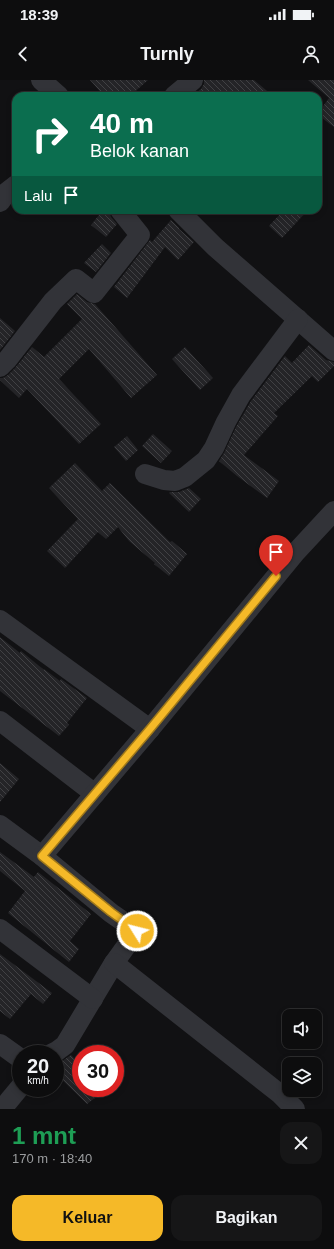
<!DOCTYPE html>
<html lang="id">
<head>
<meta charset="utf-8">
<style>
  body { margin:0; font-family:Helvetica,sans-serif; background:#161617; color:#f1f3f6; height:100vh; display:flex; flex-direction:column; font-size:15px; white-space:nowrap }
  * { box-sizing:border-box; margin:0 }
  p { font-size:13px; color:#9a9c9e }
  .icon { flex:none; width:22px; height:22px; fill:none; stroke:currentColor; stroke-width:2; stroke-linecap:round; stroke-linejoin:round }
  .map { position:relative; height:1029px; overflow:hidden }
  .sheet { display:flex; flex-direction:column; background:#0d0d0e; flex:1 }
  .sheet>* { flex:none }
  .top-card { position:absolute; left:12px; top:12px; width:310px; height:122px; border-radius:12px; box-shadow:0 2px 6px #0003,0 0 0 1px #2d2d2e; background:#0b6e4f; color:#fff; overflow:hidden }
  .fabs { position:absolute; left:282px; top:929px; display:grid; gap:8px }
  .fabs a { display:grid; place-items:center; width:40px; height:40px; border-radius:8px; background:#0d0d0e; box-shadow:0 2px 6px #0003,0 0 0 1px #2d2d2e; font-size:20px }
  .speed { position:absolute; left:12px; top:965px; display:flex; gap:8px; font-size:20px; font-weight:700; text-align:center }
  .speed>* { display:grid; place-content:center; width:52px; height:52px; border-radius:50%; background:#0d0d0e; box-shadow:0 2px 6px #0003,0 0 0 1px #2d2d2e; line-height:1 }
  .speed small { font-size:10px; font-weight:400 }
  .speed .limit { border:6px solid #d22; background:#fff; color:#111 }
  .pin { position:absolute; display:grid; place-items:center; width:34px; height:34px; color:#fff; margin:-41px -17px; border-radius:50% 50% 50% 0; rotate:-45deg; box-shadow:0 0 4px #0007 }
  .pin .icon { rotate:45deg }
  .me { position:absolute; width:44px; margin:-22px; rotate:306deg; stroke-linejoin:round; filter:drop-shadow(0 0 3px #0008) }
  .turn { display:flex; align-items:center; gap:14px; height:84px; padding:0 12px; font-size:18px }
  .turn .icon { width:52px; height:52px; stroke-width:2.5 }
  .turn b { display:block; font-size:28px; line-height:34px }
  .then { display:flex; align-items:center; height:38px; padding:0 12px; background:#0003; gap:8px; font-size:15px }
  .round { display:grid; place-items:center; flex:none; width:42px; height:42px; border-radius:12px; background:#161617 }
  .summary { display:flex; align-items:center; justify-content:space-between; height:68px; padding:0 12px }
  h1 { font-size:24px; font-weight:700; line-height:30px; color:#1e9e55 }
  .cta { display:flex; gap:8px; margin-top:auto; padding:8px 12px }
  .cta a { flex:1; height:46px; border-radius:12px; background:#f5b928; color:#111; font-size:16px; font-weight:700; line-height:46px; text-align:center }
  .cta a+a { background:#161617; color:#f1f3f6 }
  .status { display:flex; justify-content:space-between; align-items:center; height:28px; padding:0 20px; background:#0d0d0e; direction:ltr }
  .status svg { height:11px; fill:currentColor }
  header { display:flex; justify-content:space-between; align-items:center; height:52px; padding:0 12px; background:#0d0d0e; font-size:18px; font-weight:700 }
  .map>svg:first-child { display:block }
  .building { fill:url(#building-back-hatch) }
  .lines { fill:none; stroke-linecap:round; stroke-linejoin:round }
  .minor { stroke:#323338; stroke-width:20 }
  .route-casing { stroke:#9f781a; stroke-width:10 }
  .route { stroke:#f5b928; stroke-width:7 }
</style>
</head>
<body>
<div class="status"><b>18:39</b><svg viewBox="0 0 49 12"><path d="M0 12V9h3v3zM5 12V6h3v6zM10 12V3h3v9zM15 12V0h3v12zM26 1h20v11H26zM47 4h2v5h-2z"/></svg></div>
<header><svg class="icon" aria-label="back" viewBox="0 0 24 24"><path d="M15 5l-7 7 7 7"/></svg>Turnly<svg class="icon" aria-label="person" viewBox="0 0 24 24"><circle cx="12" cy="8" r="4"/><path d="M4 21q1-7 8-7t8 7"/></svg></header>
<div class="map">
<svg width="334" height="1029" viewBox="0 0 334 1029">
  <defs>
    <pattern id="building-back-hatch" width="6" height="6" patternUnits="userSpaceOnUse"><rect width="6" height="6" fill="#242427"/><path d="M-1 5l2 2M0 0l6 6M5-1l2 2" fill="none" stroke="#414144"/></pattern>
  </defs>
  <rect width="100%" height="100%" fill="#111113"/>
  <g class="building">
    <path d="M90,0H148L130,16H104Z"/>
    <path d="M204,0H254L273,16H192L201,9L204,4Z"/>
    <path d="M308,0H334V47L318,35V33L329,18Z"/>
    <path d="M103,130H109L111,137L117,144L106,157L91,145Z"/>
    <path d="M284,130H308L282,158L269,146Z"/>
    <path d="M171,140L179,148V149L194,162L178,180L165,167L127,218L114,207L150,160L152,162Z"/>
    <path d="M102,164L111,173L96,192L84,183Z"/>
    <path d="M77,214L87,222L95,224L157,295L131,318L89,269L59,299L101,344L79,364L27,309L19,318L0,300V298H3L8,295L15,288L32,267L44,277L82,239L67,224Z"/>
    <path d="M0,238L15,251L0,270Z"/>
    <path d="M309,265L326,280L334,282V286L318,302L312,296L274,333L278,336L244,375L279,401L267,418L237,396L219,381L224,373L236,347L251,321L285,276L292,283Z"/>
    <path d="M185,267L213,298L200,310L172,279Z"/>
    <path d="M153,354L172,371L161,383L142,366Z"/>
    <path d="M127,356L138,370L126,381L114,367Z"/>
    <path d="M75,383L102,411L110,403L170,462L172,461L187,474L169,496L154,484L155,483L129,461L118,447L106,459L98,452L65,488L47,471L78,439L49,408Z"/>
    <path d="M189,408L201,419L189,432L169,413L170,412H179Z"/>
    <path d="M0,557L20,573L21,571L44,590V589L60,601L61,599L87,618L67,643L69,645L59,656L0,611Z"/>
    <path d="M0,683L19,699L0,722Z"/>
    <path d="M0,772L34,797L38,792L91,834L70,861L79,869L69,882L8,833L25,811L0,791Z"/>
    <path d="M0,874L52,913L43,924L31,914L10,939L0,931Z"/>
    <path d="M71,975L81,985V1008H108L87,1024L55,993V985L62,981Z"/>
  </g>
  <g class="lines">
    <g class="minor">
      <path d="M41,0L59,16"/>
      <path d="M174,16L193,0"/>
      <path d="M0,122L7,112L16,105"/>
      <path d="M178,130L215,167L334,271"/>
      <path d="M0,287L7,280L53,221L76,199L94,213L140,155L120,130"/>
      <path d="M145,394L164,400L175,401L185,397L206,380L214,368L226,342L241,315L298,239"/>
      <path d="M0,540L150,649"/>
      <path d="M0,641L95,714"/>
      <path d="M0,745L42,776L150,649L296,472L334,431"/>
      <path d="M42,776L111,833L137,851L114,883L65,965L57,971L51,974"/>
      <path d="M0,849L93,919"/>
      <path d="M114,883L280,1014L295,1029"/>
      <path d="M0,964L21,979"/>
      <path d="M2,1029L21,1006"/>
    </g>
  </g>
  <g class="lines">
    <defs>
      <path id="route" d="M137,851L111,832L42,776L150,649L276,496"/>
    </defs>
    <use href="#route" class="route-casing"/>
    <use href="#route" class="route"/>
  </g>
</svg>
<div class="fabs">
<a><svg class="icon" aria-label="sound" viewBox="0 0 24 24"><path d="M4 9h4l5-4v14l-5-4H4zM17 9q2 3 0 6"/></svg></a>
<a><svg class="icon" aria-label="layers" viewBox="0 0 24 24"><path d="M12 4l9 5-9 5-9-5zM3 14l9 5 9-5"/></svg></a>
</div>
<div class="speed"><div>20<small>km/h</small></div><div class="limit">30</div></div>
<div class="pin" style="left:276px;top:496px;background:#d93025"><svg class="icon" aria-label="arrive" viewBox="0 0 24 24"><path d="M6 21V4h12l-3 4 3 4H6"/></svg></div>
<svg class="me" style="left:137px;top:851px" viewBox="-20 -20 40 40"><circle r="17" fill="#f5b928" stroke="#fff" stroke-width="3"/><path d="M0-11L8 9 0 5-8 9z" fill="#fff"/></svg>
<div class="top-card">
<div class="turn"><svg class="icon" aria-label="right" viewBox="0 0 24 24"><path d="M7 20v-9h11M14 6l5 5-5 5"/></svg><div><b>40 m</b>Belok kanan</div></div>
<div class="then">Lalu<svg class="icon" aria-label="arrive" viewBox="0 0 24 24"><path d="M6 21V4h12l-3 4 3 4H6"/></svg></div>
</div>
</div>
<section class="sheet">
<div class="summary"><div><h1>1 mnt</h1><p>170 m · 18:40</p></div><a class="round"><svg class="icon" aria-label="close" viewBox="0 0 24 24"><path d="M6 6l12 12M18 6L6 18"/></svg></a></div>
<div class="cta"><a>Keluar</a><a>Bagikan</a></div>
</section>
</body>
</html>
